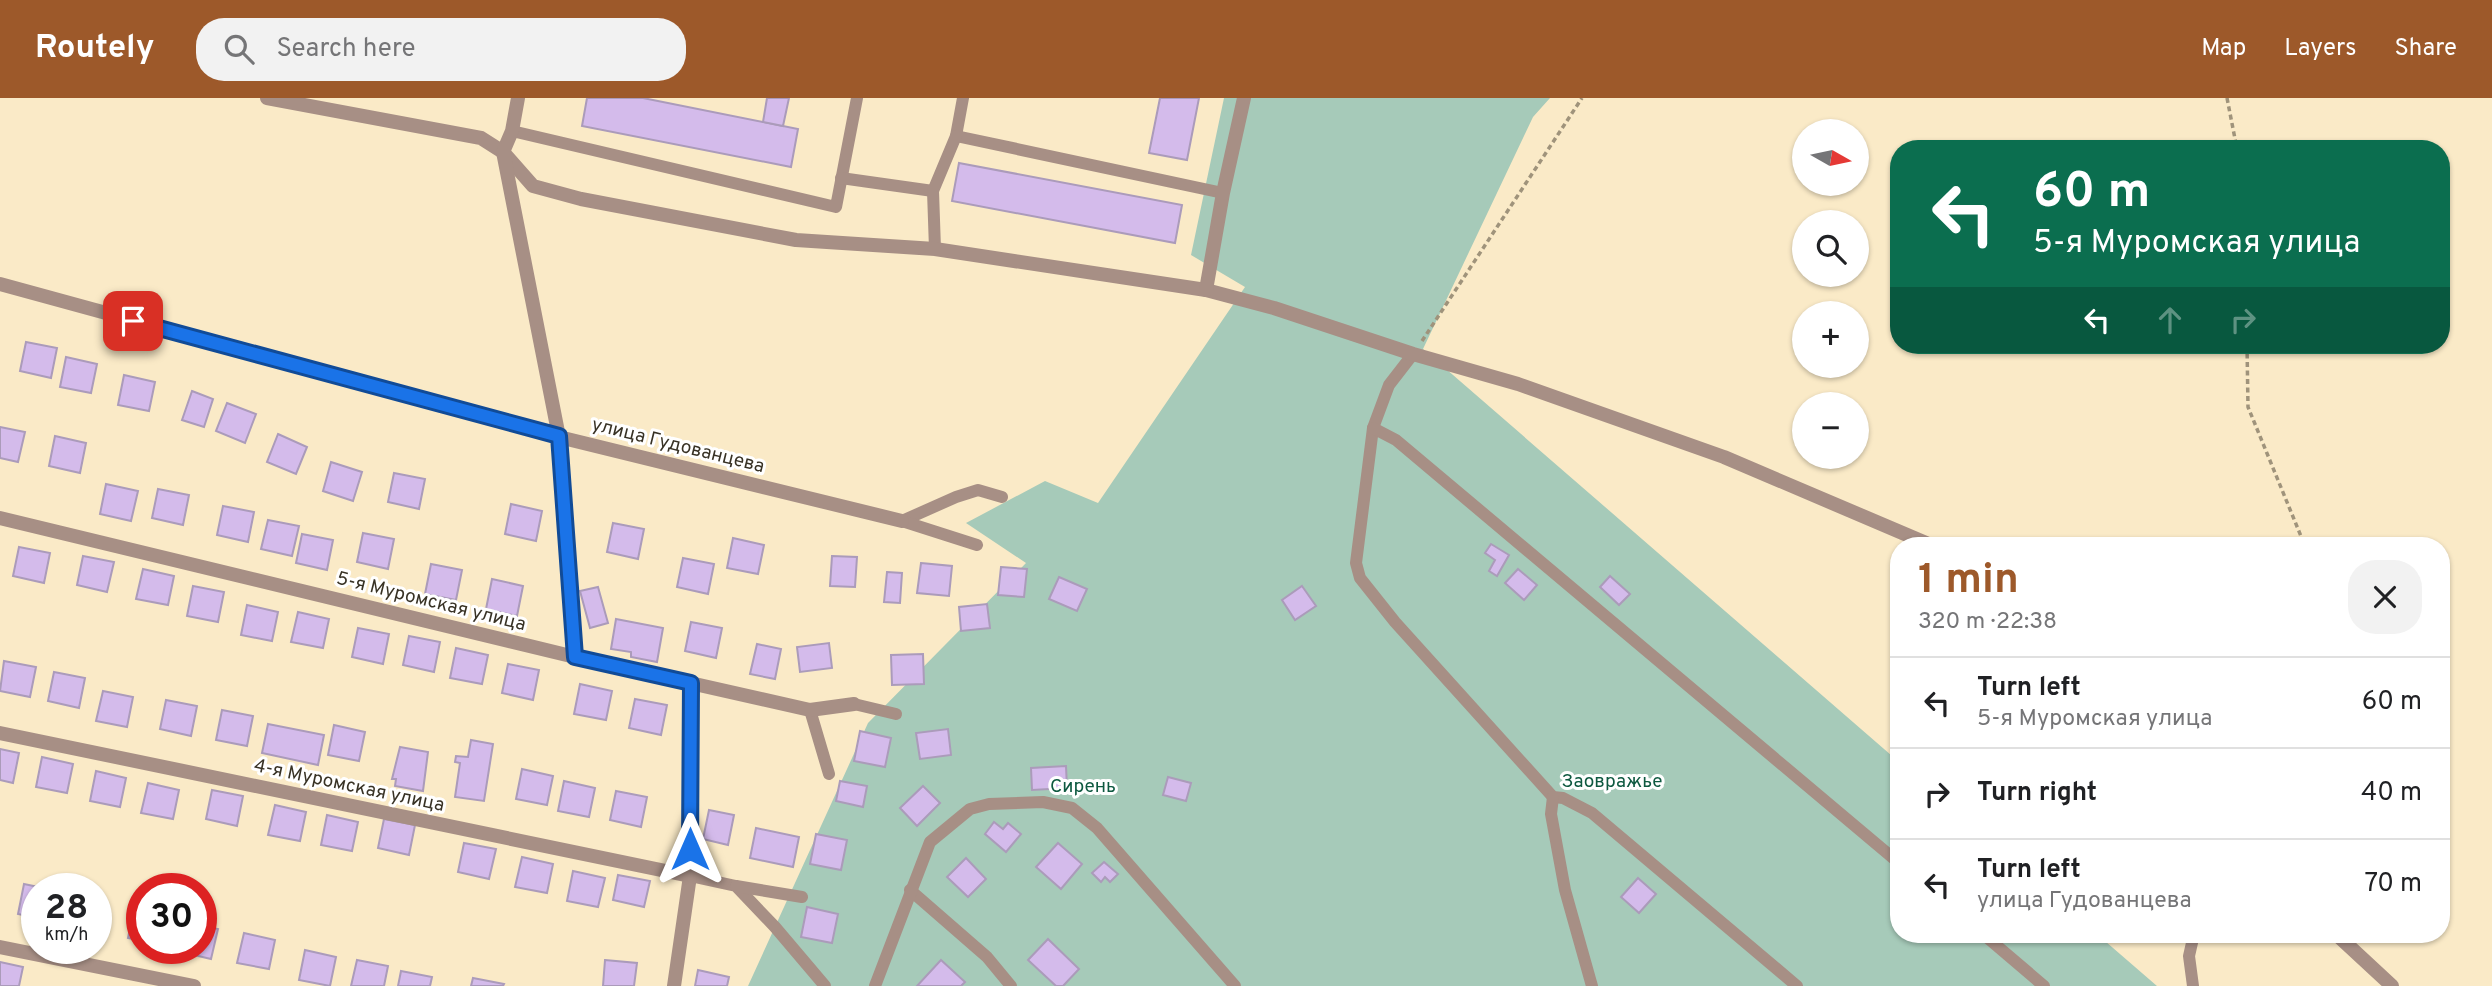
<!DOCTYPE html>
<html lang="en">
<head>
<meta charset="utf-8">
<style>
  body { margin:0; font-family:Overpass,sans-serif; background:#f2f2f2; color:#202124; height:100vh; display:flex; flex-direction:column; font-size:26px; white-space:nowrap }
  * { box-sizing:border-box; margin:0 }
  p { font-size:23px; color:#757577 }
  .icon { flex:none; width:38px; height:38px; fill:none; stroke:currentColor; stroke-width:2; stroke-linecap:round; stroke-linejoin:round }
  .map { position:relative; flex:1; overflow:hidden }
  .side { position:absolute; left:1890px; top:439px; width:560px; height:406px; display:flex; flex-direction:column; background:#fff; border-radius:28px; box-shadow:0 2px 5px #0004 }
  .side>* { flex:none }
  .banner { position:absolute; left:1890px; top:42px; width:560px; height:214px; border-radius:28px; box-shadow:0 2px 5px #0004; background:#0b6e4f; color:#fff; overflow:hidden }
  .needle { width:46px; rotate:99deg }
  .buttons { position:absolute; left:1792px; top:21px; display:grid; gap:14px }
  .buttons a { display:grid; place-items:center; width:77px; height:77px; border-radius:50%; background:#fff; box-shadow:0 2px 5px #0004; font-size:35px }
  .speed { position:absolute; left:21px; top:775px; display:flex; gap:14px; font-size:35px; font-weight:700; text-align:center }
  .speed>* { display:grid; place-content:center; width:91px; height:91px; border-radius:50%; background:#fff; box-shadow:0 2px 5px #0004; line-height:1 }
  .speed small { font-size:18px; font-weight:400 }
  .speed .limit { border:10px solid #d22; background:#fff; color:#111 }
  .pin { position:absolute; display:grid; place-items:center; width:60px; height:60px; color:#fff; margin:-30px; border-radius:14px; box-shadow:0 4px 10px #0006 }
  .me { position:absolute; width:77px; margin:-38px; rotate:0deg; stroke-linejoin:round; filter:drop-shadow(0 0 5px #0008) }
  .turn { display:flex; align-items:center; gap:24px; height:147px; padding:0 28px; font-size:32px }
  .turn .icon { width:91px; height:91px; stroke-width:2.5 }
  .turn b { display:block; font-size:49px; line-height:60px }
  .lanes { display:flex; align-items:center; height:66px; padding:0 28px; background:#0003; justify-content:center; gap:35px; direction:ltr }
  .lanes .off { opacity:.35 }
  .round { display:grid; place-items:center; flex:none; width:74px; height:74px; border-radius:28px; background:#f2f2f2 }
  .headline { display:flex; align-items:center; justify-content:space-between; height:119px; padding:0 28px }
  h1 { font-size:42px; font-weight:700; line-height:52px; color:#9d592a }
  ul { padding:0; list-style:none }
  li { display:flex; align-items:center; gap:21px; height:91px; padding:0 28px; border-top:2px solid #e0e0e0 }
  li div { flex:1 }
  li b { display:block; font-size:26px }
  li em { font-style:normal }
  header { display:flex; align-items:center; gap:42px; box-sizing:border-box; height:98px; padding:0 35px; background:#9d592a; color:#fff }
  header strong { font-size:33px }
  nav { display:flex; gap:38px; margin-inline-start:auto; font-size:24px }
  .search { width:490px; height:63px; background:#f2f2f2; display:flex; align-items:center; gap:18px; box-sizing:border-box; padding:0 24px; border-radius:28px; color:#757577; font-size:26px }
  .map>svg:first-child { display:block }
  .green { fill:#a6cab9 }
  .building { fill:#d4bbeb; stroke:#ab9bba; stroke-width:2 }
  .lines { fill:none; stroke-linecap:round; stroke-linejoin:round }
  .path { stroke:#9f937b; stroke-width:3.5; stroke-dasharray:5 3.5; stroke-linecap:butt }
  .service { stroke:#a78f85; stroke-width:12 }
  .minor { stroke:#a78f85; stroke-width:14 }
  .route-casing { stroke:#114b97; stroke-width:18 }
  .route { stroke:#1a73e8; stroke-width:12 }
  .labels { text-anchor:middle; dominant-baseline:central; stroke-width:6; stroke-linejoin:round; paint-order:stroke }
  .street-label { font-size:19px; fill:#383225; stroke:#fff }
  .park-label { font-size:19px; fill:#0e5940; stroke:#fff }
</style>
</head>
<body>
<header>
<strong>Routely</strong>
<div class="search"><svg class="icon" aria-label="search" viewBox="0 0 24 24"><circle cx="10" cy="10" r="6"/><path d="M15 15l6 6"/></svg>Search here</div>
<nav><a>Map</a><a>Layers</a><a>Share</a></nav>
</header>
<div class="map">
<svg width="2492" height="888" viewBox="0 0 2492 888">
  <rect width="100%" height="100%" fill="#faeac7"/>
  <path class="green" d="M1224,0H1550L1533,19L1423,251L1899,664V836L2098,837L2157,888H748L868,625L1026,465L966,425L1045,383L1098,405L1245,189L1191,157Z"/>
  <g class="building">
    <path d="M587,0H643L798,31L791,69L582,28Z"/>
    <path d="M767,0H789L783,28L763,24Z"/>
    <path d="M1160,0H1199L1187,62L1149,55Z"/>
    <path d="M959,65L1182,107L1175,145L952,103Z"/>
    <path d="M26,244L57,250L51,280L20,273Z"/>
    <path d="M66,259L97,266L91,295L60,289Z"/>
    <path d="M124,277L155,284L149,313L118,307Z"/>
    <path d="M192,293L213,301L204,329L182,322Z"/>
    <path d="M227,305L256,316L245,345L216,333Z"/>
    <path d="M0,329L25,334L18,364L0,360Z"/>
    <path d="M278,336L307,349L296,376L267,364Z"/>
    <path d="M55,338L86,345L80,375L49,368Z"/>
    <path d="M331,364L362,374L353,403L323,393Z"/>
    <path d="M394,375L425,381L419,411L388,404Z"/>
    <path d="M106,386L138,393L131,423L100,416Z"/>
    <path d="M158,391L189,397L183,427L152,420Z"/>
    <path d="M511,406L542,413L536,443L505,436Z"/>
    <path d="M223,408L254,414L248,444L217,437Z"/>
    <path d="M268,422L299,428L292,458L261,451Z"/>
    <path d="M613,425L644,431L638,461L607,454Z"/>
    <path d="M363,435L394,441L388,471L357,464Z"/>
    <path d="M302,436L333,442L327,472L296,465Z"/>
    <path d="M733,440L764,447L758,476L727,470Z"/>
    <path d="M1491,446L1509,457L1497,478L1489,473L1495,462L1485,455Z"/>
    <path d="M19,449L50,455L44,485L13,478Z"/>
    <path d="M83,458L114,464L107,494L77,487Z"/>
    <path d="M832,458L857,459L855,489L830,488Z"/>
    <path d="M683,460L714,466L708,496L677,489Z"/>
    <path d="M921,465L952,468L949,498L917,495Z"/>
    <path d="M431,466L462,472L456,502L425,496Z"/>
    <path d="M1001,469L1027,471L1024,499L998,497Z"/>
    <path d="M143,471L174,478L168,507L136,501Z"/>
    <path d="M1518,471L1537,487L1524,502L1505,485Z"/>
    <path d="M887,474L902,475L900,505L884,504Z"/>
    <path d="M1610,478L1630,496L1619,507L1600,489Z"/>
    <path d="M1059,479L1087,491L1077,513L1049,501Z"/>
    <path d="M492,481L523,488L517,518L486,511Z"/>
    <path d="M193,488L224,494L218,524L187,518Z"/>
    <path d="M1302,488L1316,508L1295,522L1282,502Z"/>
    <path d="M598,489L608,525L590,530L580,493Z"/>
    <path d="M987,506L990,530L961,533L959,509Z"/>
    <path d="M247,507L278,514L272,543L241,537Z"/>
    <path d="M298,514L329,521L323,550L291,544Z"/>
    <path d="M616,521L663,530L657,564L631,559V554L611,551Z"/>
    <path d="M691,524L722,530L716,560L685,553Z"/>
    <path d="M358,530L389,536L383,566L352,559Z"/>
    <path d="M409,538L440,544L434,574L403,567Z"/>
    <path d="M829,545L832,570L800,574L797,549Z"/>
    <path d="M757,546L781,551L775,581L750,576Z"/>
    <path d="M456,550L488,557L482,586L450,580Z"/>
    <path d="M923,556L924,586L892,587L891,557Z"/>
    <path d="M4,563L36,569L30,599L0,593Z"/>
    <path d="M508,566L539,572L533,602L502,595Z"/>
    <path d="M54,574L85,580L79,610L48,603Z"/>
    <path d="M580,586L612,593L606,622L574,616Z"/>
    <path d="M103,593L133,599L127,629L96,623Z"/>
    <path d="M635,601L667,607L661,637L629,630Z"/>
    <path d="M166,602L197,608L191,638L160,631Z"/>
    <path d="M222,612L253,618L247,648L216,642Z"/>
    <path d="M268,626L324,637L318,667L262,655Z"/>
    <path d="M334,627L365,634L359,663L328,657Z"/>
    <path d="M948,631L951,657L920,661L916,635Z"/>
    <path d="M860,633L891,640L885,669L854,663Z"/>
    <path d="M471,642L493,646L484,703L455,699L460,665L455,664L456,658L468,659Z"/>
    <path d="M400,649L428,654L423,693L395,688L396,681H392Z"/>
    <path d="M0,651L19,655L13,685L0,682Z"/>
    <path d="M42,659L73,666L67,695L36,689Z"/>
    <path d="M1066,668L1067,690L1032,692L1031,670Z"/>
    <path d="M522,671L553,678L547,707L516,701Z"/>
    <path d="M96,673L126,680L120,709L90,703Z"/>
    <path d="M1168,679L1191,685L1186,703L1163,697Z"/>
    <path d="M564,683L595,690L589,719L558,713Z"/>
    <path d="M840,683L867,688L863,709L836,703Z"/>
    <path d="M148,685L179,692L173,721L141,715Z"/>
    <path d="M923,688L940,705L917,728L900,710Z"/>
    <path d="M212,692L243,698L237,728L206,721Z"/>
    <path d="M616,693L647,699L641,729L610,722Z"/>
    <path d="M275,707L306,714L300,743L268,737Z"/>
    <path d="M709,712L734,717L728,747L703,741Z"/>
    <path d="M327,717L358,724L352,753L321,747Z"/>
    <path d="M384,721L415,727L409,757L378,750Z"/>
    <path d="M994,724L1003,731L1008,725L1021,736L1006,754L985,736Z"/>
    <path d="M756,730L799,739L793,769L750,760Z"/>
    <path d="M816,736L847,742L841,772L810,766Z"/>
    <path d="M464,745L496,751L489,781L458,774Z"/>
    <path d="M1058,745L1082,766L1061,791L1036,769Z"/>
    <path d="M522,759L553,766L547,795L515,789Z"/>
    <path d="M966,760L986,781L968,799L947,779Z"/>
    <path d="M1104,764L1118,776L1110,784L1105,779L1101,784L1092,775Z"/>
    <path d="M573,773L605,780L598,809L567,803Z"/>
    <path d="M618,777L650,783L644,809L613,802Z"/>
    <path d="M1638,780L1656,796L1639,815L1621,799Z"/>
    <path d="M24,786L48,791H37V820L18,816Z"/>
    <path d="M96,806L107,808L101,837L96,836Z"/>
    <path d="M807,809L838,816L832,845L801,839Z"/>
    <path d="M134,811L142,812V843L128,840Z"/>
    <path d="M201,828L218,831L211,861L181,854V850H201Z"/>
    <path d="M244,835L275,842L269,871L237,865Z"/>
    <path d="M1048,841L1079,871L1063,888H1056L1028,862Z"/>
    <path d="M305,852L336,859L330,888L299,882Z"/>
    <path d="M357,862L388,868L384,888H351Z"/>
    <path d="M605,862L637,865L634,888H603Z"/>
    <path d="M941,862L965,884L961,888H917Z"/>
    <path d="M0,864L23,869L19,888H0Z"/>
    <path d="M698,872L729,879L727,888H695Z"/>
    <path d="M401,873L432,879L430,888H398Z"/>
    <path d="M473,880L504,886L503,888H471Z"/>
  </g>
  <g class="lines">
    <g class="path">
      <path d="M2227,0L2237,51"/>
      <path d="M1422,243L1582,0"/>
      <path d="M2247,247L2248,309L2305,448"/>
    </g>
    <g class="service">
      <path d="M963,0L956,38L1223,95"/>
      <path d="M512,33L836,109L857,0"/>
      <path d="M841,80L933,93"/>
      <path d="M935,151L933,93L956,38"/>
      <path d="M1413,256L1389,287L1373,330L1356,465L1360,480L1395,524L1553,699L1563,700L1592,715L1797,888"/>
      <path d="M1373,330L1396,342L1899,765"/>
      <path d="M902,423L956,399L978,392L1002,399"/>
      <path d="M902,423L977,447"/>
      <path d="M854,606L896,616"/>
      <path d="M810,612L829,676"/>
      <path d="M1553,699L1551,716L1565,792L1592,888"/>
      <path d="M690,778L736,788L775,829L825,888"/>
      <path d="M736,788L802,799"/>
      <path d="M910,792L987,859L1011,888"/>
      <path d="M1983,836L2044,888"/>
      <path d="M875,888L930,744L970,711L989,706L1043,704L1072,710L1097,730L1235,888"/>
      <path d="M2193,888L2189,858L2194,836"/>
    </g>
    <g class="minor">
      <path d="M267,0L481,40L503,54L533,88L581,101L796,142L935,151L1206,192L1274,210L1413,256L1518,286L1724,359L1933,448"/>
      <path d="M518,0L512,33L503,54L559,339L575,559"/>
      <path d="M0,186L559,339L902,423"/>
      <path d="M1206,192L1223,95L1244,0"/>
      <path d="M0,420L575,559L810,612L854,606"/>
      <path d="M0,635L690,778"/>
      <path d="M2336,836L2392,888"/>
      <path d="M0,849L194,888"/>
      <path d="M674,888L690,778L691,585"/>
    </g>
  </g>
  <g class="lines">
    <defs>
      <path id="route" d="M133,223L559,338L575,559L691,585L690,751"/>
    </defs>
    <use href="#route" class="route-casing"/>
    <use href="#route" class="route"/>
  </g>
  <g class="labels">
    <g class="street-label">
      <text transform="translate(678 348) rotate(14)">улица Гудованцева</text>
      <text transform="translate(431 504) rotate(14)">5-я Муромская улица</text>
      <text transform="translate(349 688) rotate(12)">4-я Муромская улица</text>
    </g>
    <g class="park-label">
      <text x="1612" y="684">Заовражье</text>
      <text x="1083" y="689">Сирень</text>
    </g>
  </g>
</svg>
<div class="buttons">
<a><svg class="needle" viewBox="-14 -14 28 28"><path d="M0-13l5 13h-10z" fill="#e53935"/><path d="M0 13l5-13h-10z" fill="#757577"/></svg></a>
<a><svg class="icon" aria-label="search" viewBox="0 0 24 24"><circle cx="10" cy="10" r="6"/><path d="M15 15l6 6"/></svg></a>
<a>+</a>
<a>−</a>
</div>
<div class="speed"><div>28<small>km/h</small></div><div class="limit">30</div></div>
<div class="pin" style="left:133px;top:223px;background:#d93025"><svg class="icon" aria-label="arrive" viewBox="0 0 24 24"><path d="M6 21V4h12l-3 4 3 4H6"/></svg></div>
<svg class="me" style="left:690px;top:751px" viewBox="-20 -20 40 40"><path d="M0-17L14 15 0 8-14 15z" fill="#1a73e8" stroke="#fff" stroke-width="4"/></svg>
<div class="banner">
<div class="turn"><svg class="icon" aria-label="left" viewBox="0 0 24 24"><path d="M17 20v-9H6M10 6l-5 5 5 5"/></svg><div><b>60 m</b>5-я Муромская улица</div></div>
<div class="lanes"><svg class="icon" aria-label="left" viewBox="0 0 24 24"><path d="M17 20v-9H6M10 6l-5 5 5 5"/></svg><svg class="icon off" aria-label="ahead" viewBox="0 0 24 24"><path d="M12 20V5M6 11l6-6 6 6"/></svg><svg class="icon off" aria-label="right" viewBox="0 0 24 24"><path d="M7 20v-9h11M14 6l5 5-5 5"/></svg></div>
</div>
<section class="side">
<div class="headline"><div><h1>1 min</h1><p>320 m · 22:38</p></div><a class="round"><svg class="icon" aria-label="close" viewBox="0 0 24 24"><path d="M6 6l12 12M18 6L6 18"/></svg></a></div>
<ul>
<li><svg class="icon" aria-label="left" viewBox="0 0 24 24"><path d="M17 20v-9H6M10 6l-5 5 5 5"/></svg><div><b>Turn left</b><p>5-я Муромская улица</p></div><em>60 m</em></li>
<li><svg class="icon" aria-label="right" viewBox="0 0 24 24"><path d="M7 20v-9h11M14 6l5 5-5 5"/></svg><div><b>Turn right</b></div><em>40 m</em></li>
<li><svg class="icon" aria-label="left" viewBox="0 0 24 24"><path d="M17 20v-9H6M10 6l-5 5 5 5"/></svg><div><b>Turn left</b><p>улица Гудованцева</p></div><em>70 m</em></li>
</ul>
</section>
</div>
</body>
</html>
